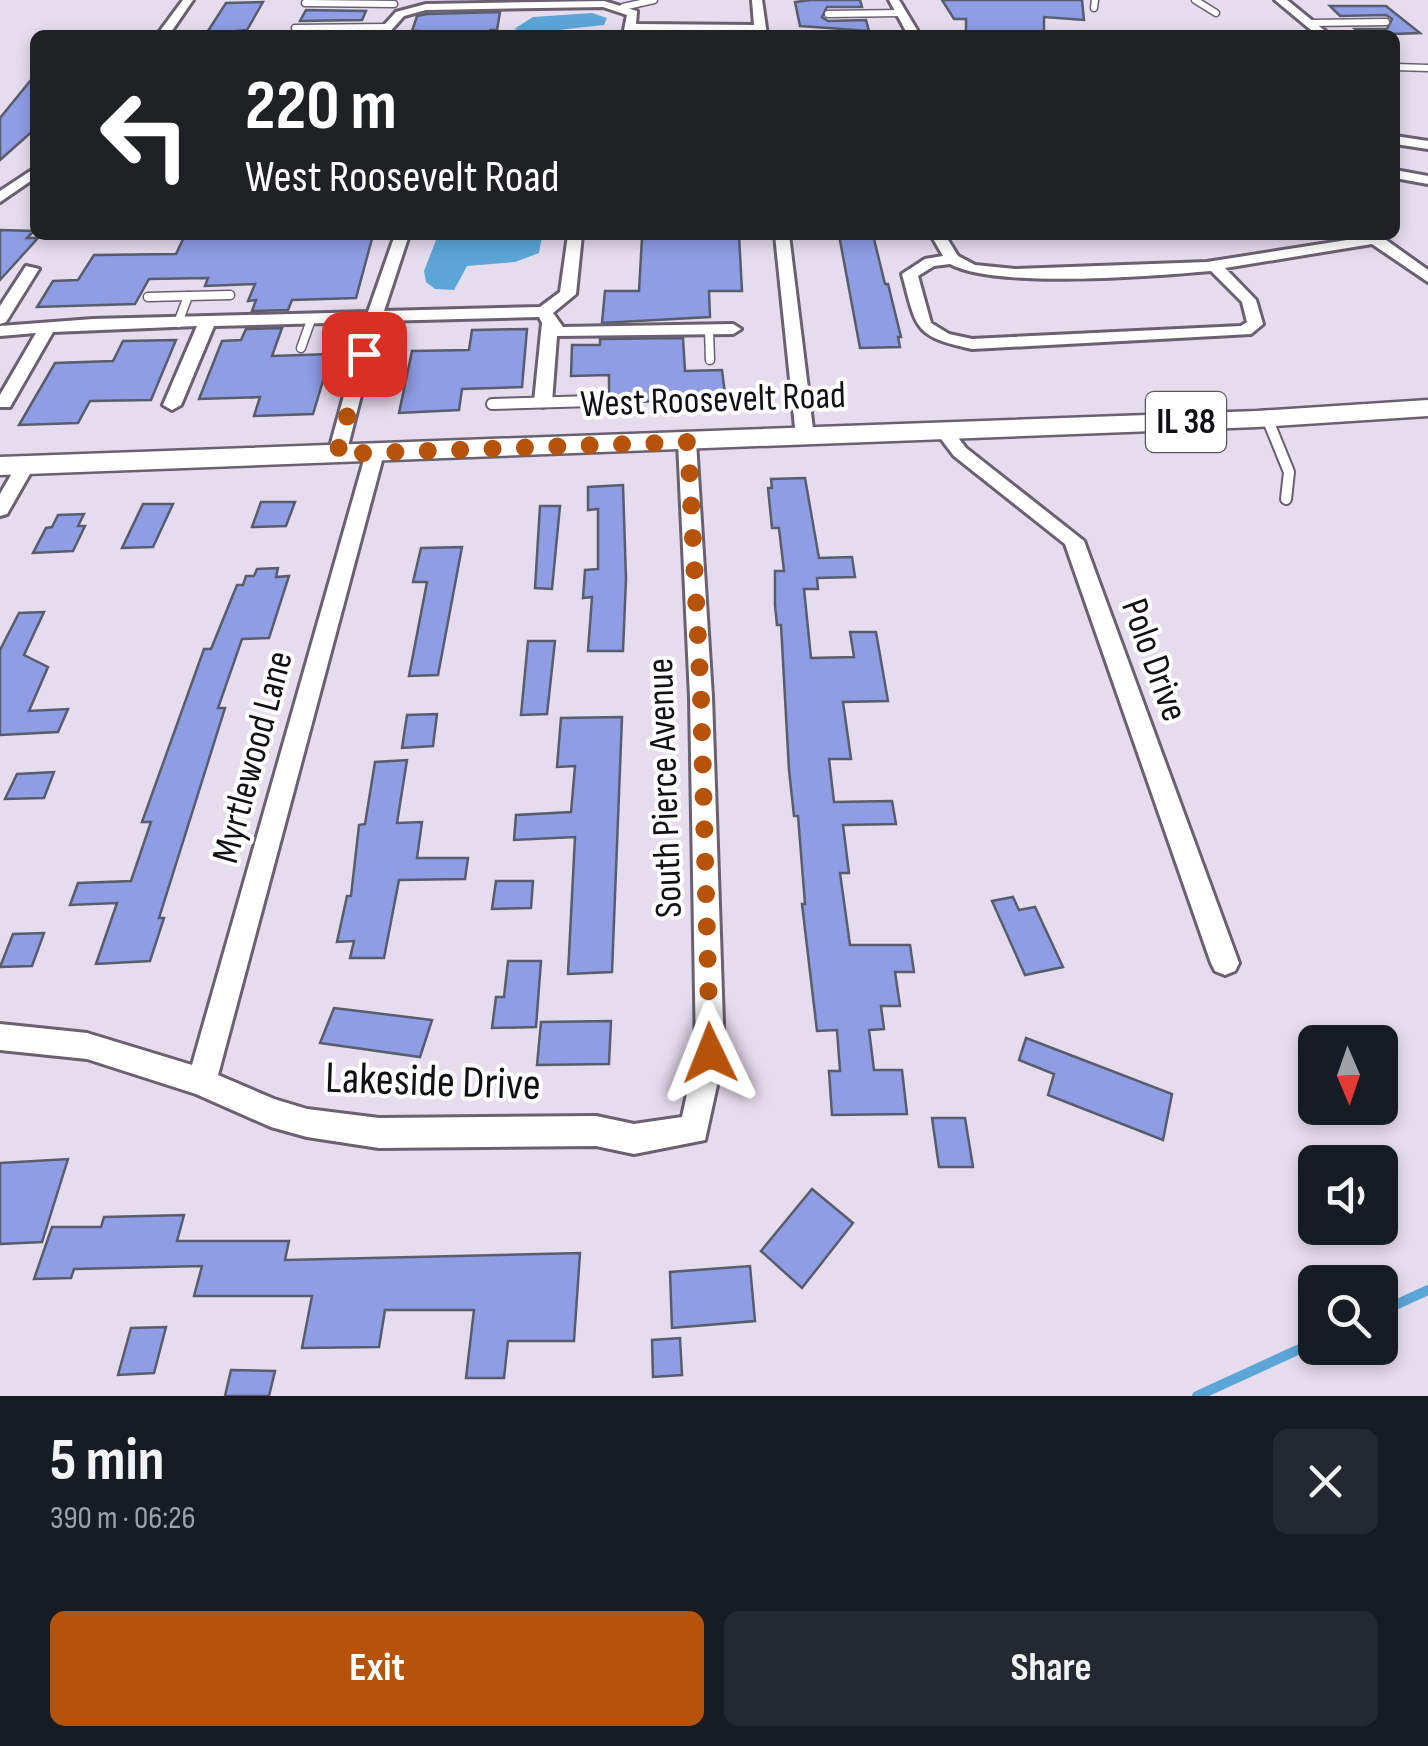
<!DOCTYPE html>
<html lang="en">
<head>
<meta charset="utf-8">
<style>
  body { margin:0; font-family:"Sofia Sans Condensed",sans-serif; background:#242831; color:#f1f3f6; height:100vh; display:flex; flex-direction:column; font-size:38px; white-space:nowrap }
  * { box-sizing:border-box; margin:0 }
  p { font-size:32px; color:#9ea1a6 }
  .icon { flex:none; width:55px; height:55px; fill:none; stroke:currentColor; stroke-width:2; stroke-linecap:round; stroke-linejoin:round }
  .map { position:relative; height:1396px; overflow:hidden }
  .side { display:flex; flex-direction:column; background:#171b24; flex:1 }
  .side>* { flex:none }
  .top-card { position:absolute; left:30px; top:30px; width:1370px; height:210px; border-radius:15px; box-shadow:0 5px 15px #0003; background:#202124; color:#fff; overflow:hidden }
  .needle { width:65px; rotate:178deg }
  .fabs { position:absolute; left:1298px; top:1025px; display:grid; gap:20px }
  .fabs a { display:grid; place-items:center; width:100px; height:100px; border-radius:15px; background:#171b24; box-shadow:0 5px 15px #0003; font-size:50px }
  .pin { position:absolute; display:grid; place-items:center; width:85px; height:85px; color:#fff; margin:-42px; border-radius:20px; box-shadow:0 5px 15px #0006 }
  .me { position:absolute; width:110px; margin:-55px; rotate:358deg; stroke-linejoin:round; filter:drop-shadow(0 0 8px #0008) }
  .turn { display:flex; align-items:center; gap:35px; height:210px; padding:0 50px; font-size:45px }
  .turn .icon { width:130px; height:130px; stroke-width:2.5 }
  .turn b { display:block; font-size:70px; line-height:85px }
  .round { display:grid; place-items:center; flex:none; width:105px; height:105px; border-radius:15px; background:#242831 }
  .overview { display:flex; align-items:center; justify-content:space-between; height:170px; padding:0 50px }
  h1 { font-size:60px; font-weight:700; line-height:75px }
  .button { display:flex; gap:20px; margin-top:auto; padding:20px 50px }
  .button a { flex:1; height:115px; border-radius:15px; background:#b45309; color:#fff; font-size:40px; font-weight:700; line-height:115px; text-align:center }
  .button a+a { background:#242831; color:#f1f3f6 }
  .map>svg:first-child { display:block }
  .water { fill:#5ba6d7 }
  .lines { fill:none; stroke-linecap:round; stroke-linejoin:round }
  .stream { stroke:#5ba6d7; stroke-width:10 }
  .building { fill:#8e9de4; stroke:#585c6c; stroke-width:2.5 }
  .lane-far2-casing { stroke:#696170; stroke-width:9 }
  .lane-far1-casing { stroke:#696170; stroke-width:11 }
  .lane-casing { stroke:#696170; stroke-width:14 }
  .street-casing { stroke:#696170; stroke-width:6 }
  .primary-casing { stroke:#696170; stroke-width:5 }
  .lane-far2 { stroke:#fff; stroke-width:6 }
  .lane-far1 { stroke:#fff; stroke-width:8 }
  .lane { stroke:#fff; stroke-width:10 }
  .street { fill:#fff; fill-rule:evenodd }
  .primary { fill:#fff; fill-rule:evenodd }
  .route { stroke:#b45309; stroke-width:18; stroke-dasharray:0 32.4 }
  .labels { text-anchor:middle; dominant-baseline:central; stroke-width:8; stroke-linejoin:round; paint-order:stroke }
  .shield { fill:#fff; stroke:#59575b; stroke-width:2.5 }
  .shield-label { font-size:35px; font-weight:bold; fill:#120f15 }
  .street-label { font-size:38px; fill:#120f15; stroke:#fff }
  .near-street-label { font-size:45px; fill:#120f15; stroke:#fff }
</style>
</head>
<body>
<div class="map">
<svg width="1428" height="1396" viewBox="0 0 1428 1396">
  <rect width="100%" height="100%" fill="#e5dcee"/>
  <g class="water">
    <path d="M592,13L607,18L604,25L531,33L514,29L533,17Z"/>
    <path d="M438,235H542V236L539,253L515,262L467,266L454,290L435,289L426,282L424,271Z"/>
  </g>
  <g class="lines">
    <g class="stream">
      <path d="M1380,1312L1428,1290"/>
      <path d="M1197,1396L1315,1342"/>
    </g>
  </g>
  <g class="building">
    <path d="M811,0H860L862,7H827L822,17L828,21L866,20L869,31L800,26L795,2Z"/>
    <path d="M942,0H1082L1084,20L1044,17V35H966V19H954Z"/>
    <path d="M263,2L247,30L206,34L226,3Z"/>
    <path d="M1330,6H1386L1420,33L1362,35L1355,29H1387L1392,19L1386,15L1340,16Z"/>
    <path d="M306,10L366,11L362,20L300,21Z"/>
    <path d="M500,12L497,30H490L488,35H418L419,31H412L417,16L427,14Z"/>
    <path d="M35,75V129L0,160V118Z"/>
    <path d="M0,230L34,231L27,238H38L0,280Z"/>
    <path d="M185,235H373L356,298L292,300L288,310L252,311L256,300L248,301L255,284L205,286L208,278L149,279L135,304L37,307L53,281L78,280L94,255L176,254Z"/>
    <path d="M705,235H739L742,291H709L710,317L602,323L605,291H639L642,238Z"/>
    <path d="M839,235H873L885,284H888L901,337H898L900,347L860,348Z"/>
    <path d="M282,328L272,356L331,354L313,414L254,416L260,397L199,399L222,341L241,340L246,329Z"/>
    <path d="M527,329L522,387L462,389L459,410L399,413L412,351L469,350L472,330Z"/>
    <path d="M683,338L685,371L722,370L726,402L687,403V398L609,405V375L571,376L572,345H600V339Z"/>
    <path d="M176,340L151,400L90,401L78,423L19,425L55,363L113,361L123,341Z"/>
    <path d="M805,478L819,558L852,557L855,577L817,578L818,589H804L811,658L854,657L850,632H876L888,701L843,702L851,759H829L834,802L892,801L896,824L843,825L849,873H840L850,945H910L914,972H895L900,1006H881L884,1029L869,1030L874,1070H902L907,1114L832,1115L829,1071H840L837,1030L817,1031L802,904H805L798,816H794L789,770L781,625H777L775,605V571H784L779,528H772L768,488H772L771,479Z"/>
    <path d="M623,485L626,579L623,651H588L592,597L583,598L585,570L598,569V509L588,510V487Z"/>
    <path d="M261,502H295L286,526L252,527Z"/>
    <path d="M143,504H173L153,547L122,548Z"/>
    <path d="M540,506H560L552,589L535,588Z"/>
    <path d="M84,514L78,526H85L73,551L33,553L46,528L52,527L58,515Z"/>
    <path d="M462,547L438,675L409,676L427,582H413L421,548Z"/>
    <path d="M278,568L276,577L289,576L269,638L242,639L218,708H225L159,918H164L150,961L96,964L117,903L70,905L78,883L131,881L151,822H142L204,649H211L237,585H243L246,576H254L257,569Z"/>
    <path d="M44,612L24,655L48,667L29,711L68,709L58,732L0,735V650L19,613Z"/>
    <path d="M528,641H555L547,714L521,715Z"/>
    <path d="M437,714L433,746L402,748L407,715Z"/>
    <path d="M622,717L612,972L568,974L575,837L514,840L516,815L571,812L575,766L557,767L561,718Z"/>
    <path d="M407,760L397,823L422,822L417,858H468L465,879L399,880L384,958H350L354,941L337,942L347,896H351L359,825L365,824L375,762Z"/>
    <path d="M54,772L44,798L5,799L17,774Z"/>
    <path d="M496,881H533L531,908L492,909Z"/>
    <path d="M1013,897L1019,910L1035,907L1063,967L1025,975L992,901Z"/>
    <path d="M44,933L32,966L0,967L13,934Z"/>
    <path d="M508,961H541L536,1027L492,1028L496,997H504Z"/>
    <path d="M334,1008L432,1020L420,1057L320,1043Z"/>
    <path d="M611,1021L609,1064L537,1065L541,1022Z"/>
    <path d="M1026,1038L1172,1094L1163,1140L1048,1095L1054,1074L1019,1060Z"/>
    <path d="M932,1118H965L973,1167H939Z"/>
    <path d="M68,1159L42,1242L0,1244V1163Z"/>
    <path d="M812,1189L853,1223L802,1288L761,1251Z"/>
    <path d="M184,1215L177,1241H289L285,1260L580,1253L574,1341H508L504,1378H466L474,1310H385L379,1347L302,1348L312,1296H194L202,1266L74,1269L71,1278L34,1279L52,1227H101L104,1217Z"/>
    <path d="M750,1266L755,1321L672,1328L670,1272Z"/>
    <path d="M166,1327L154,1373L118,1375L131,1328Z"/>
    <path d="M680,1338L682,1375L653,1377L652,1340Z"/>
    <path d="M231,1370L275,1371L269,1396H225Z"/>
  </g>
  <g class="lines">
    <defs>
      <g id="lane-far2">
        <path d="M1195,0L1216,13"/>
        <path d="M305,3L394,4"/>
        <path d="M623,7L654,0"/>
        <path d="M1094,8L1095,0"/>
        <path d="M828,14L901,13"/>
        <path d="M1312,23L1386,22"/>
        <path d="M295,28L388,27"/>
        <path d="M1395,67L1428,68"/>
      </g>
      <g id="lane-far1">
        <path d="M148,297L188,296"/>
        <path d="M178,323L188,296L230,295"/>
        <path d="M709,330L710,360"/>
        <path d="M301,348L311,320"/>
      </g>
      <g id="lane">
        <path d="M492,404L593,401"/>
        <path d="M1267,418L1289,472L1286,499"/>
      </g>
      <g id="street">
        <path d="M183,0H193L169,35H157Z"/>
        <path d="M752,0H762L767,35H755V31L635,30V35H623L627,15L603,7L426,10L404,16L387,35H375L396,12L426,4L604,1L637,11L636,24L754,25Z"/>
        <path d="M889,0H899L920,35H908Z"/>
        <path d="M1275,0H1287L1330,35H1317Z"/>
        <path d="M1395,136L1428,141V149L1395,144Z"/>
        <path d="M35,168V178L0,202V191Z"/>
        <path d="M1395,170L1428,176V184L1395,178Z"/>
        <path d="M395,235H409L384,311L540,307L560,292L568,235H582L576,294L553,313L563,327L733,324L741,329L733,334L557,336L552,402L543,407L534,402L542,323L539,317L380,321L346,454L337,459L328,454L364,322L214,326L181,405L172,410L163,405L197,326L53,332L10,407H0V395L36,333L0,336V326L93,319L368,312Z"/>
        <path d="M775,235H789L814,437L805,442L796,437Z"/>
        <path d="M931,235H945L958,256L975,265L1015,269L1207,262L1379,235L1428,270V282L1372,244L1225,268L1256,300L1263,324L1251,334L972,349C913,336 917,329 902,274L925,259L943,256ZM950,264C996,289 1153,276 1211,271L1242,302L1247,322L1241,326L972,339L949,334L931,323L918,276L934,266Z"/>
        <path d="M26,266L39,269L6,322L0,324V306Z"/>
        <path d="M944,426L950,427L966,448L1084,541L1239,963L1235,971L1225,975L1215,971L1211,963L1065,544L954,456L935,431Z"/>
        <path d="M687,437L696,442L712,697L724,1053L705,1140L634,1154L596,1146L379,1148L307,1137L271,1127L196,1094L87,1059L0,1050V1024L87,1033L192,1065L366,453L375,448L384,453L218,1075L274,1099L307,1109L379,1118L596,1116L634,1124L682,1117L696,1053L690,697L678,442Z"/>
        <path d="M26,459L35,465L7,514L0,516V494L19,461Z"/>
      </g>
      <path id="primary" d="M1428,400V416L1257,427L0,475V457L1257,411Z"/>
    </defs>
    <use href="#lane-far2" class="lane-far2-casing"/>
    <use href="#lane-far1" class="lane-far1-casing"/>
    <use href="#lane" class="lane-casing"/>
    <use href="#street" class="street-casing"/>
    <use href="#primary" class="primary-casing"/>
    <use href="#lane-far2" class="lane-far2"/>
    <use href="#lane-far1" class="lane-far1"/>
    <use href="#lane" class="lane"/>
    <use href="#street" class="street"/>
    <use href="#primary" class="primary"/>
  </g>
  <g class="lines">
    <path class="route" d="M364,354L337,454L688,442L701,697L710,1053"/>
  </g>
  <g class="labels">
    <rect class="shield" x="1146" y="392" width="80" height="60" rx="8"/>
    <g class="shield-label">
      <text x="1186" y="422">IL 38</text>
    </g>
    <g class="street-label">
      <text transform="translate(713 400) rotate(-2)">West Roosevelt Road</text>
      <text transform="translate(1154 660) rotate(70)">Polo Drive</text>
      <text transform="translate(253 757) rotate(-75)">Myrtlewood Lane</text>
      <text transform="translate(665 788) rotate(-92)">South Pierce Avenue</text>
    </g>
    <g class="near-street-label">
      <text transform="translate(433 1082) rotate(2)">Lakeside Drive</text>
    </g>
  </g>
</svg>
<div class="fabs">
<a><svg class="needle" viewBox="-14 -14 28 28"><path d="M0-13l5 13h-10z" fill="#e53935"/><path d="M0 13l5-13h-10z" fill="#9ea1a6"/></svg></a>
<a><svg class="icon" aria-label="sound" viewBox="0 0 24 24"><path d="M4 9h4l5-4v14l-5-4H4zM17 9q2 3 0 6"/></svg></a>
<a><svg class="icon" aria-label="search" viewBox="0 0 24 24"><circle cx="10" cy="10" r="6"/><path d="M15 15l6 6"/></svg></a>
</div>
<div class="pin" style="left:364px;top:354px;background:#d93025"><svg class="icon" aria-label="arrive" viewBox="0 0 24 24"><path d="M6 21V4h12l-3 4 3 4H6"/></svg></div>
<svg class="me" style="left:710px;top:1053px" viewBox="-20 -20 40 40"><path d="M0-17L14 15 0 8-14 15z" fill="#b45309" stroke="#fff" stroke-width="4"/></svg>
<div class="top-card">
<div class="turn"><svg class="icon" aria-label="left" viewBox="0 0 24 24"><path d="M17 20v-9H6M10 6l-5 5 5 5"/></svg><div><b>220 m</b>West Roosevelt Road</div></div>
</div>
</div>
<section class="side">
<div class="overview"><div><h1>5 min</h1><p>390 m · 06:26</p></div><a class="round"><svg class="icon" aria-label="close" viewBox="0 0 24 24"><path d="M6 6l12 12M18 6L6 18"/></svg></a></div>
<div class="button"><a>Exit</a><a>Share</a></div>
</section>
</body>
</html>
